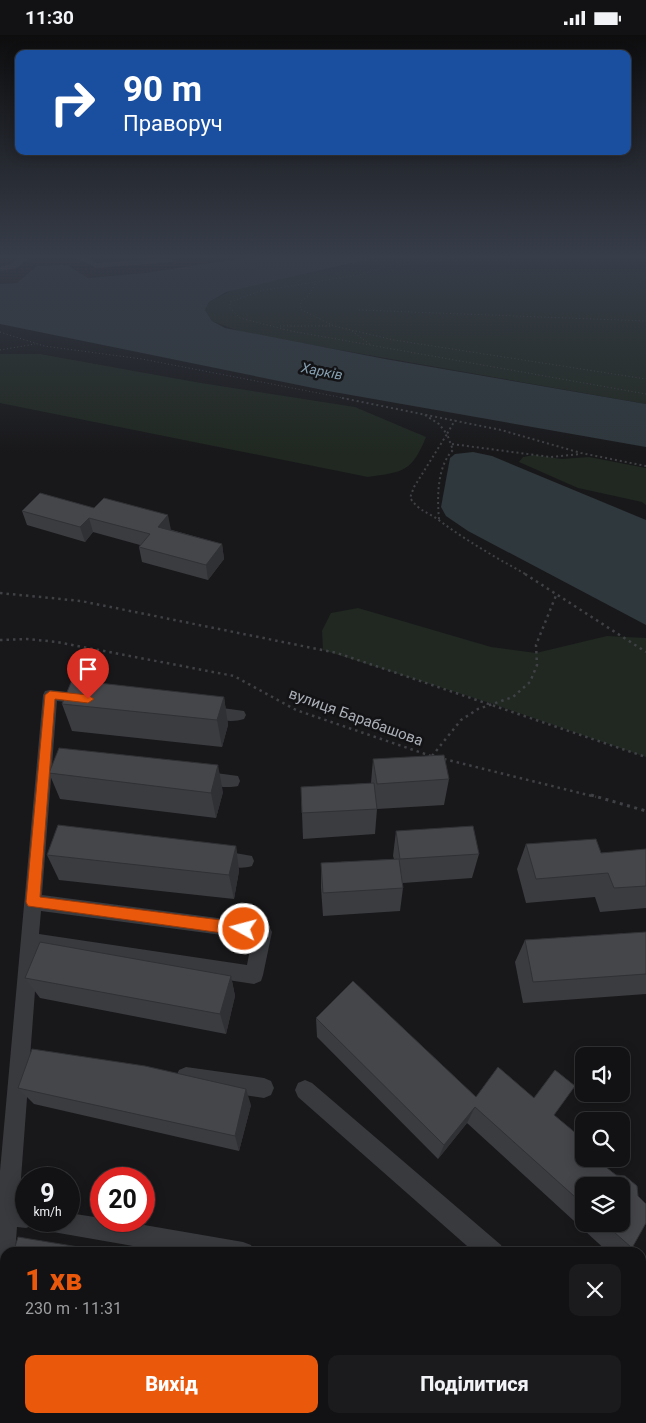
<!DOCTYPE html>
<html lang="uk">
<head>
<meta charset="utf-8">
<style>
  body { margin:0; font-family:Roboto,sans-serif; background:#1b1b1d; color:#f1f3f6; height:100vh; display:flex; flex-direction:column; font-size:19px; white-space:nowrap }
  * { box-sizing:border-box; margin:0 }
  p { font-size:16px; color:#9c9ea0 }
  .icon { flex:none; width:28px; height:28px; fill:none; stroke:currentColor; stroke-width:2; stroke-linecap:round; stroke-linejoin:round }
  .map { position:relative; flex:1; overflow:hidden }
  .details { position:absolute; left:0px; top:1212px; width:646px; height:176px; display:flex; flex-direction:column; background:#121214; border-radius:15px 15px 0 0; box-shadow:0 2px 12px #0003,0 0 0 1px #313234 }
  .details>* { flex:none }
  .hud { position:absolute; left:15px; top:15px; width:616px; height:105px; border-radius:10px; box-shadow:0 2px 12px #0003,0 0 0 1px #313234; background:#1a4fa0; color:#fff; overflow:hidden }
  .fabs { position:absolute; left:575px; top:1012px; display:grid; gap:10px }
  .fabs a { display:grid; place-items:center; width:55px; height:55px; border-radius:10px; background:#121214; box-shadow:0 2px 12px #0003,0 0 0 1px #313234; font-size:25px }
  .speed { position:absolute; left:15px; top:1132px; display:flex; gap:10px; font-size:25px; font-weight:700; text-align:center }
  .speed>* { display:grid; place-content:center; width:65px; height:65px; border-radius:50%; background:#121214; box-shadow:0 2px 12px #0003,0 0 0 1px #313234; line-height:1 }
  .speed small { font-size:12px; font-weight:400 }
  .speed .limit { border:8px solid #d22; background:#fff; color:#111 }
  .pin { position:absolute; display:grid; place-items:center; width:42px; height:42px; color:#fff; margin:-51px -21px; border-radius:50% 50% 50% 0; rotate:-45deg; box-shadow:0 0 5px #0007 }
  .pin .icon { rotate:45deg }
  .me { position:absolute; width:55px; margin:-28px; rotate:277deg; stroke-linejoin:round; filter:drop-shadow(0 0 4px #0008) }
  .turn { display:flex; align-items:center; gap:18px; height:105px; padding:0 25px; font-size:22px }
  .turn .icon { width:65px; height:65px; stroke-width:2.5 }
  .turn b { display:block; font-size:35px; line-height:42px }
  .round { display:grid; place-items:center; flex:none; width:52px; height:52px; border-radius:10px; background:#1b1b1d }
  .summary { display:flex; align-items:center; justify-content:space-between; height:85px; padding:0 25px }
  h1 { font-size:30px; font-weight:800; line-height:38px; color:#ea580c }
  .button { display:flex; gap:10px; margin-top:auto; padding:10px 25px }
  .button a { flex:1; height:58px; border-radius:10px; background:#ea580c; color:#fff; font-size:20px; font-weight:800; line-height:58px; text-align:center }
  .button a+a { background:#1b1b1d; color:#f1f3f6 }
  .status { display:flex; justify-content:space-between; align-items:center; height:35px; padding:0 25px; background:#121214; direction:ltr }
  .status svg { height:14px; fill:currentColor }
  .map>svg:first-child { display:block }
  .green { fill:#202821 }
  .water { fill:#2f383d }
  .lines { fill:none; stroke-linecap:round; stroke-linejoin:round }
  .path-far4 { stroke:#3f4145; stroke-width:1; stroke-dasharray:1 2.5; stroke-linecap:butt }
  .path-far3 { stroke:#3f4145; stroke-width:2; stroke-dasharray:2 3; stroke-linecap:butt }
  .path-far2 { stroke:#3f4145; stroke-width:2.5; stroke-dasharray:2.5 4; stroke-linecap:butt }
  .path-far1 { stroke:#3f4145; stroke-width:3; stroke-dasharray:3 4.5; stroke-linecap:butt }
  .path { stroke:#3f4145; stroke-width:4; stroke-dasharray:4 5.5; stroke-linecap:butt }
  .minor { fill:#393a3e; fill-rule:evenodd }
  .wall { fill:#3b3c40; fill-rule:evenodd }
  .shaded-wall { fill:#303134 }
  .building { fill:#45464a; stroke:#303134 }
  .route { fill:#ea580c; stroke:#983908 }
  .labels { text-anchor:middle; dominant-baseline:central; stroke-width:5; stroke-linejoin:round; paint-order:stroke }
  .far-water-label { font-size:14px; font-style:italic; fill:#859fb1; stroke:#131315 }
  .street-label { font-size:15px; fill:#abb0b8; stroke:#131315 }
</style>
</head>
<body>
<div class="status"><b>11:30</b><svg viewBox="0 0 49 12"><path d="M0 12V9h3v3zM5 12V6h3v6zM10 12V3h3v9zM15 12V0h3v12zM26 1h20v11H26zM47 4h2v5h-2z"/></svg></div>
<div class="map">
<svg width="646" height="1388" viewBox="0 0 646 1388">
  <rect width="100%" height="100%" fill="#18181a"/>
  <g class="green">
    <path d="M373,223H646V369L244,298L212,286L205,275L209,267L237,253Z"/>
    <path d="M0,319H40L201,348L355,372L426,402C412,437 403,437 368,442L0,368Z"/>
    <path d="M534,420L562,424L589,422L646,433V470L642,467L578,453L519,427L523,422Z"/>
    <path d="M358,573L491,612L536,618L607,601L646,603V722L493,669L323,615L322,596L331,578Z"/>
  </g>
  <g class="water">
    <path d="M244,223H373L226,257L209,267L205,275L212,286L225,293L385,324L646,369V412L328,356L0,289V249L17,248L37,231L67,230L88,243L145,238Z"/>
    <path d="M473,417L492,421L646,485V590L468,496L446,481L441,472L450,423L455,419Z"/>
  </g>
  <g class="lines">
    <g class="path-far4">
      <path d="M411,223L363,239L260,256L230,267V273L240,283L291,296L646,359"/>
      <path d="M396,231L451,223"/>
      <path d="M315,249L309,260L301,266L300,274L334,291L394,305L646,344"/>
      <path d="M359,275L646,286"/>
      <path d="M280,291H332"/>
      <path d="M352,296L371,310"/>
      <path d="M0,297L44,311L142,324L349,364"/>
      <path d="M0,315L35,309"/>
    </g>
    <g class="path-far3">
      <path d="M342,363L501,395L581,418L646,431"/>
      <path d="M425,380L439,389L447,399L414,452L410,463C421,478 427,476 440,486C468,507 497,523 527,540"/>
      <path d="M452,409L550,422L580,419"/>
      <path d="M439,484C437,463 437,431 453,415L447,399L455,385"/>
    </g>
    <g class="path-far2">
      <path d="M525,539L646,617"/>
      <path d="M0,558L81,566L337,618L646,722"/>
      <path d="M0,605L27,604L57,607L234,641L296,675L434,722"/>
      <path d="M432,721L461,685L478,674L513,662L530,647L537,630L536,610L557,558"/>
      <path d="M444,724L596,762"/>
    </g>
    <path class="path-far1" d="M591,760L646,776"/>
    <path class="path" d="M632,1384L633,1388"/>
    <g class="minor">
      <path d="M18,223H28L17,233L0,236V232L11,229Z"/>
      <path d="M77,223H88L97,228L161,223L177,225L173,227L96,233Z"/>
      <path d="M50,655L86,659L91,660L93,664L91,668L86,669L57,666L42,860L263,889L269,891L272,897L263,940L261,946L254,949L38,916L19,1170L26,1171V1186H35L34,1190L26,1193L17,1192L15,1218H5V1276L0,1278V1136L43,660L45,656ZM41,876L252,904L247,930L39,899Z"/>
      <path d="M208,671L244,676L246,680L244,684C233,688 214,685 203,681L201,677L203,673Z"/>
      <path d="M201,736L238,741L240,746L238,751C226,754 207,750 195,747L193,742L195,737Z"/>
      <path d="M218,815L252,821L254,826L252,831C241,835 223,831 212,827L210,822L212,817Z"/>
      <path d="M186,1032L264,1043L271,1046L274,1053L271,1060L264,1063L186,1052L179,1049L176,1042L179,1035Z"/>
      <path d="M305,1045L312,1048L501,1210L504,1218H475L298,1062L295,1055L298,1048Z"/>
      <path d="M69,1178L101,1183V1186H121L243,1207L251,1210L254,1218H173L53,1197L45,1194L42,1186H69Z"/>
      <path d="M641,1325L646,1327V1353L641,1351Z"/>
      <path d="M68,1384H103L105,1388H67Z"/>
      <path d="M342,1384H369L367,1388H340Z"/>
      <path d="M526,1384H555L557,1388H528Z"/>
    </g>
  </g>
  <g class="wall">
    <path d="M40,458L222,509L224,524L208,545L142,527L139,512L140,510L93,497L85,507L27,490L22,476Z"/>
    <path d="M224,662L228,690L222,712L72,696L62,669Z"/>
    <path d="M373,724L449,744L444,770L377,774L375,799L303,804L301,752L371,748Z"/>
    <path d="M49,738L223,757L216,783L60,764Z"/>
    <path d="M396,796L479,819L472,843L403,848V853L400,876L323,881L321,853V828L394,824L393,821Z"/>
    <path d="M526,809L601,818L646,814V873L600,877L595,862L526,868L517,834Z"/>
    <path d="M236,811L239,836L234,864L59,845L47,820Z"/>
    <path d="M646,897V959L523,968L515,927L525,905Z"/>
    <path d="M231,941L235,961L226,999L40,963L25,943Z"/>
    <path d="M353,946L476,1062L498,1032L534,1063L555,1035L575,1051L554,1080L584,1105V1124H601L602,1129L616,1140L625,1141L637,1151L638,1161L646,1169V1188L632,1213L622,1218H609L467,1088L438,1124L317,1002L316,983ZM584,1151H621V1189H584Z"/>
    <path d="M18,1053L251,1070L239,1116L34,1069Z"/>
  </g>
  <g class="shaded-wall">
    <path d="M168,480L171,495L161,507L158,492Z"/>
    <path d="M89,483L93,497L85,507L80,492Z"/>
    <path d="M222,509L224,524L208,545L206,530Z"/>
    <path d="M224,662L228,690L222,712L217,685Z"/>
    <path d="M218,730L223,757L216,783L211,758Z"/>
    <path d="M236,811L239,836L234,864L229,840Z"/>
    <path d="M231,941L235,961L226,999L220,979Z"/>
    <path d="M246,1054L251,1070L239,1116L235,1101Z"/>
    <path d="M475,1072L467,1088L438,1124L444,1110Z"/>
  </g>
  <g class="building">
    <path d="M40,458L94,473L104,463L168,480L158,492L222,509L206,530L139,512L150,499L89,483L80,492L22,476Z"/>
    <path d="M72,645L224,662L217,685L62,669Z"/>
    <path d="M59,713L218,730L211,758L49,738Z"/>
    <path d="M444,720L449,744L377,749L373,724Z"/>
    <path d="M374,748L377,774L302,778L301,752Z"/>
    <path d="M58,790L236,811L229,840L47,820Z"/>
    <path d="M473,791L479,819L400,824L396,796Z"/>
    <path d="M596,804L601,818L646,814V851L614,853L608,838L536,844L526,809Z"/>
    <path d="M399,824L403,853L323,858L321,828Z"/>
    <path d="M646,897V939L533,947L525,905Z"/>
    <path d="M40,907L231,941L220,979L25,943Z"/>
    <path d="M353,946L476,1062L498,1032L534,1063L555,1035L575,1051L554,1080L584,1105V1124H601L602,1129L616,1140L625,1141L637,1151L638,1161L646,1169V1188L632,1213L605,1189H621V1151H584V1170L475,1072L444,1110L316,983Z"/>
    <path d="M32,1014L145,1031L246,1054L235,1101L18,1053Z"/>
    <path d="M18,1202L115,1218H13Z"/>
    <path d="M5,1245V1257H1Z"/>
  </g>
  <linearGradient id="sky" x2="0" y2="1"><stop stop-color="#0d0d0e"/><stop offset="0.53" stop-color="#373d49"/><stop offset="1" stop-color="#373d49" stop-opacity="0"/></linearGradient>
  <rect width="646" height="418" fill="url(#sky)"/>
  <path class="route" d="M50,656L88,660L94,664L88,668L55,664L40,862L244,888L249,890L251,894L249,899L244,901L28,871L26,867L45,660Z"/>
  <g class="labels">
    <g class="far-water-label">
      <text transform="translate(322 336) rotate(11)">Харків</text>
    </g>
    <g class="street-label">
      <text transform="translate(356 682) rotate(20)">вулиця Барабашова</text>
    </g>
  </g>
</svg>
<div class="fabs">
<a><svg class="icon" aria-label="sound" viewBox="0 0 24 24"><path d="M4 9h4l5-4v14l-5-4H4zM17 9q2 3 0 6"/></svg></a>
<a><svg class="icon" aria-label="search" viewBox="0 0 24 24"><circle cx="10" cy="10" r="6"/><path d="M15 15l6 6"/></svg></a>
<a><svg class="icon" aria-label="layers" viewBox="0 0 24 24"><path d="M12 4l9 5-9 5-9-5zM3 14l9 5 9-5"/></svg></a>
</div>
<div class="speed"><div>9<small>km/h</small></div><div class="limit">20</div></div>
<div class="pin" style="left:88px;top:664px;background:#d93025"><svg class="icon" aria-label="arrive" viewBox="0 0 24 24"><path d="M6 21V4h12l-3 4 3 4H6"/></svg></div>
<svg class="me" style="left:244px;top:894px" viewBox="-20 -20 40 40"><circle r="17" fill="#ea580c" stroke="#fff" stroke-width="3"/><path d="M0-11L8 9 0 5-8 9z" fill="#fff"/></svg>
<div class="hud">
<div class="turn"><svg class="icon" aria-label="right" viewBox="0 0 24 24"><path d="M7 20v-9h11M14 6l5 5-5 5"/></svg><div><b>90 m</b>Праворуч</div></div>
</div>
<section class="details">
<div class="summary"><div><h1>1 хв</h1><p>230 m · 11:31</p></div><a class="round"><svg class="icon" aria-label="close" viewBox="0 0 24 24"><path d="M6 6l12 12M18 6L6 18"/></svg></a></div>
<div class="button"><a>Вихід</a><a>Поділитися</a></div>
</section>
</div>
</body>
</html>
